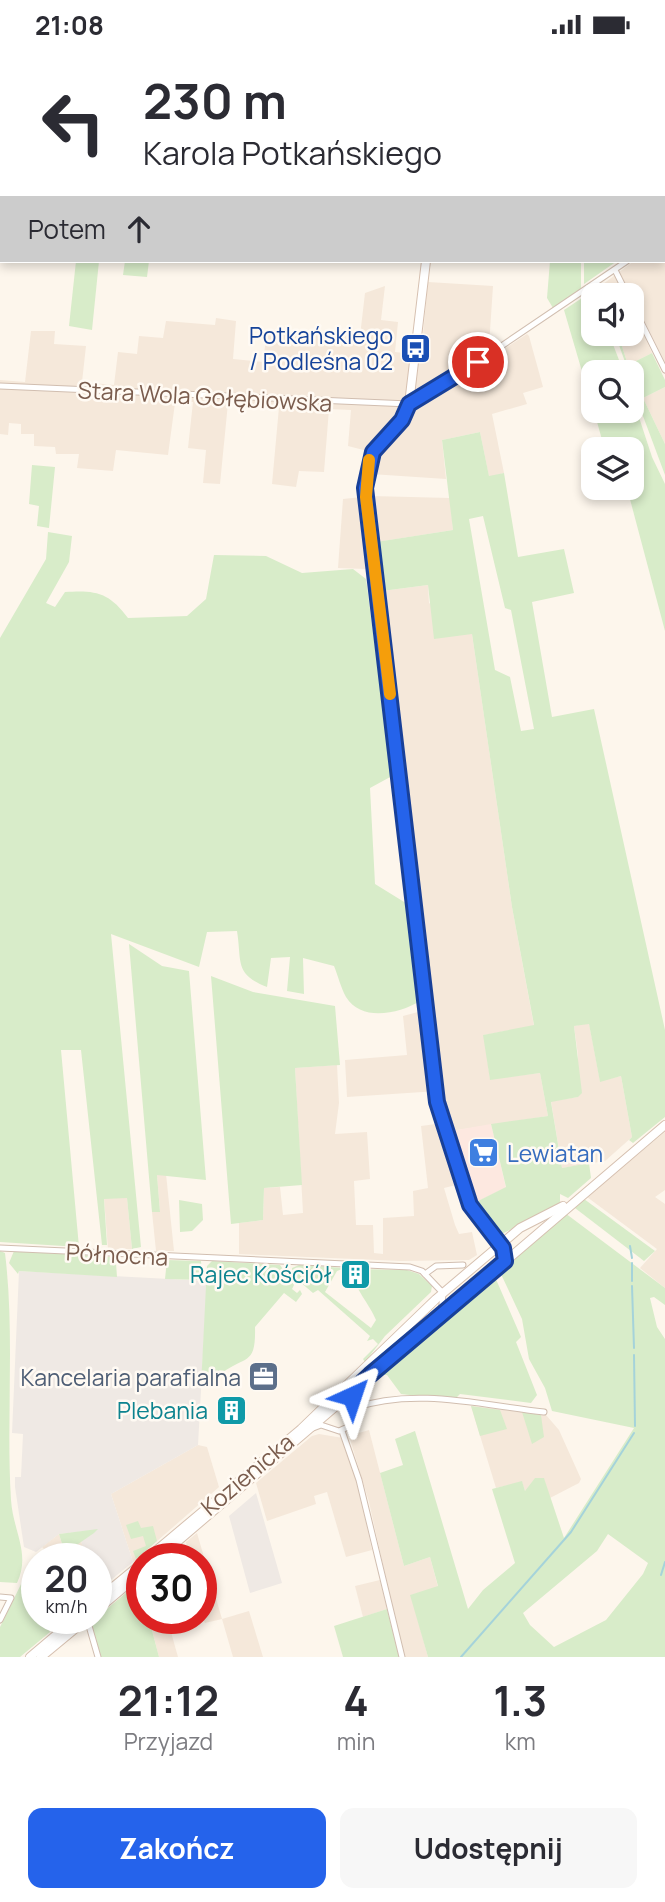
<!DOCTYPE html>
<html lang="pl">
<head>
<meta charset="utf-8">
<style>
  body { margin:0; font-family:Manrope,sans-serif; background:#f7f7f7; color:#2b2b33; height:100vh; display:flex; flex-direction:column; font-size:26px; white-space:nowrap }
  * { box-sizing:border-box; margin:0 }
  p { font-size:23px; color:#7c7c81 }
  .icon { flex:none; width:38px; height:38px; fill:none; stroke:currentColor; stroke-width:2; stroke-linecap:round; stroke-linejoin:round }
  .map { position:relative; height:1608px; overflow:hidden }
  .drawer { display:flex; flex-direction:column; background:#fff; flex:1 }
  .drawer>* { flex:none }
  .top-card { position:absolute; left:0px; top:0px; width:665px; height:214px; box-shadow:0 4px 10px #0003; background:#fff; color:#2b2b33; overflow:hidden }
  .tools { position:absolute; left:581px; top:234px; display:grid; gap:14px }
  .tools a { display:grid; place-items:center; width:63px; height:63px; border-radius:14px; background:#fff; box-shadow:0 4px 10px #0003; font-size:35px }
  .speed { position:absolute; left:21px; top:1494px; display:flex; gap:14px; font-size:35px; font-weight:700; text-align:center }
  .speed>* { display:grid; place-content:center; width:91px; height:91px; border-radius:50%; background:#fff; box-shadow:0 4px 10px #0003; line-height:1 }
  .speed small { font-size:18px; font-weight:400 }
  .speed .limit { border:10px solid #d22; background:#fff; color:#111 }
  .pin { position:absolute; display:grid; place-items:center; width:60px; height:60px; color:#fff; margin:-30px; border:4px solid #fff; border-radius:50%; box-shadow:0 2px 7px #0007 }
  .me { position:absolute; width:77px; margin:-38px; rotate:42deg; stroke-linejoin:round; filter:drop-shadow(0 0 5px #0008) }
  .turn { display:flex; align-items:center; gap:24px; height:147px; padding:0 28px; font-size:32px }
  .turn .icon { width:91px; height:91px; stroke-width:2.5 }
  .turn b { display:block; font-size:49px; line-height:60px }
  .then { display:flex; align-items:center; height:66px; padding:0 28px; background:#0003; gap:14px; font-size:26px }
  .eta { display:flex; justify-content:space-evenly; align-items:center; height:119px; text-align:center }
  .eta b { font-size:42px; font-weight:700; line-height:49px }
  .cta { display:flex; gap:14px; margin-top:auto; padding:14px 28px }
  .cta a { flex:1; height:80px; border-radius:14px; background:#2563eb; color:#fff; font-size:28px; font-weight:700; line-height:80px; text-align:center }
  .cta a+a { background:#f7f7f7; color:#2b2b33 }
  .status { display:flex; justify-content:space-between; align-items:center; height:49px; padding:0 35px; background:#fff; direction:ltr }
  .status svg { height:19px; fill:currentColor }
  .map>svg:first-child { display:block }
  .residential { fill:#f5e8da }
  .commercial { fill:#fde8e0 }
  .industrial { fill:#efe9e4 }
  .green { fill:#d8ecc9; fill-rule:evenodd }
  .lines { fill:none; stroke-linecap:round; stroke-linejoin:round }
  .stream { stroke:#a5d3da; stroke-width:2 }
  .street-casing { stroke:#d1beb0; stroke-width:7 }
  .secondary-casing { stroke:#d6c0b0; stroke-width:10 }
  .street { stroke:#fff; stroke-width:5 }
  .secondary { stroke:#fff; stroke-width:8 }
  .route-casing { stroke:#184099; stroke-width:18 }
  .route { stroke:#2563eb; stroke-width:12 }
  .slow { stroke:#f59e0b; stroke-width:12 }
  .labels { text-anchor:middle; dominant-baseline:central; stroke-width:5; stroke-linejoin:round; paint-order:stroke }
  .transit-label { font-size:23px; fill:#164399; stroke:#fffaf3; text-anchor:end }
  .street-label { font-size:23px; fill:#7a5c4d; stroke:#fffaf3 }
  .shop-label { font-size:23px; fill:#366cbe; stroke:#fffaf3; text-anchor:start }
  .culture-label { font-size:23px; fill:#0d838f; stroke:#fffaf3; text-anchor:end }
  .service-label { font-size:23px; fill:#4e5e75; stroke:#fffaf3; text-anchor:end }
</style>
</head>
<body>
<div class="status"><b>21:08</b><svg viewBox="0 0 49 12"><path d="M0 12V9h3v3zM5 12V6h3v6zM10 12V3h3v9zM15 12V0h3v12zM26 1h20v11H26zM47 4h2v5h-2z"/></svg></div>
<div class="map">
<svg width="665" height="1608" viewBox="0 0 665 1608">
  <rect width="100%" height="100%" fill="#fdf6ec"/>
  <g class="residential">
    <path d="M665,188V313L635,253L632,254V247H598L595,241L634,212H663Z"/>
    <path d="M428,233L493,237L489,297L495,306L527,285L529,287L543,338L523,344L527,355L492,365L504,424L489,428L480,383L442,391L446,430L371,425L375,404L348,397L351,361L329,360L324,423L299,422L296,438L272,435L279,358L228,354L220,435L203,434L206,401L188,399L193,353L175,354L168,406L116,401L113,422L77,419L79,405H56L55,398L34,397V385H21V375L9,374L8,386L0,385V331L25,333L31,282H55L54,295L86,297L82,333L114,336L118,303L137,305L139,287L163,289L166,272L215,276L216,269L236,272L233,310L263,313L267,282L360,287L365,244L385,237L381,271L398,273L395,303L421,306Z"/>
    <path d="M632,261L652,304L628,316L618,285H632Z"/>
    <path d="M665,338V395L643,349Z"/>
    <path d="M371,447L450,449L453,481L364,495L366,520L338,519L343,450Z"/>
    <path d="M428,536L429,554L472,585L512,858L534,977L484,986L490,1030L540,1024L548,1067L451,1082L438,1042L347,1048L345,1011L407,1006L403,967L433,959L382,542Z"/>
    <path d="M589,974L600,1032L621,1027L632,1088L605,1112L562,1119L551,1052L578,1048V1006L574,977Z"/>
    <path d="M337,1016L339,1054L335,1085L367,1083L370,1130L354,1132L356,1176H373L374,1204L383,1205V1169L414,1167L413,1142L428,1139L421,1077L436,1075L456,1136L444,1139L455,1176L459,1185L472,1183L477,1206L469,1211L401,1212L239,1205V1174L263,1171L264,1139L280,1138L283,1166L303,1164L295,1019Z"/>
    <path d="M665,1083V1141L655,1148L665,1155V1239L640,1219L657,1200L587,1148Z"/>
    <path d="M166,1125L174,1202H156L152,1163L160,1162L157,1126Z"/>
    <path d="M104,1149H127L132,1200H108Z"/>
    <path d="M471,1357L546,1366L559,1381L581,1430L579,1434L550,1449L544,1430L525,1442L522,1433L496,1439Z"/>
    <path d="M369,1381L404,1517L430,1508L438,1538L411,1546L428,1608H404L402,1602L369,1453L349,1387Z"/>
    <path d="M319,1385L343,1389L360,1445L372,1501L346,1508L327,1443L314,1447L316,1455L267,1472L256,1434L312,1387Z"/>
    <path d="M198,1396L207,1398L219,1438L133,1513L111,1445Z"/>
    <path d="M197,1484L222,1570L249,1562L263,1608H233L222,1570L205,1574L201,1566V1510H166L178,1501L187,1498L186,1493Z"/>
    <path d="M59,1485L65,1504L81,1492L87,1510H37V1551L26,1525L34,1510L44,1500L42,1498Z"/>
    <path d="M380,1531L387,1560L363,1568L355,1537Z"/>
    <path d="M149,1570H188L169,1576L178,1608H159Z"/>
  </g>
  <path class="commercial" d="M491,1075L506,1139L474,1154L451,1082Z"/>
  <g class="industrial">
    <path d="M19,1222L207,1232L198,1396L111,1445L133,1513L96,1543V1510H87L81,1492L96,1481L59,1485L36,1503L24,1498L15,1438V1428H21L23,1385L12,1384Z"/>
    <path d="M256,1444L282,1534L250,1544L229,1467Z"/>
  </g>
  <g class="green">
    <path d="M76,212H99L92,281L69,277Z"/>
    <path d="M125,212H149L147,228L123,226Z"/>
    <path d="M550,212H581V240L553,259L547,249Z"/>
    <path d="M584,212H617L584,235Z"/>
    <path d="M591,243L593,285H609L624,324H593V360L564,261Z"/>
    <path d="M615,285H618L628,316L652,304L665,331V338L643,349L665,395V426L637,351L632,324H629Z"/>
    <path d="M632,347L652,408L665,435V582L627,439H632V401H608L604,398L594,362H632Z"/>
    <path d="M480,383L489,427L504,424L518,508L564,500L574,544L532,553L552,668L594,660L665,981V1068L633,1094L629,1091L632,1088L621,1027L600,1033L589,975L574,977L582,1044L578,1048L551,1053L562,1119L589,1114L591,1129L568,1149L560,1145V1154L502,1185L496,1183L474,1154L506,1138L491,1075L548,1067L540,1024L490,1031L483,986L534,976L512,858L472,585L434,590L428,536L382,542L376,493L453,481L442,391ZM483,467L505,559L511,561L534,680L521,682L510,628L495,621L469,470Z"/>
    <path d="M32,416L55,418L49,479L37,477L39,457L29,455Z"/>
    <path d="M48,483L72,487L69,513L46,554L55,558L65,543C95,541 109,543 128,569L187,567L206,550L214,506L266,507L302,524L353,520L366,530L392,727L370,739L375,835L409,856L420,952C399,965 361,973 346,948C341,939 338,927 334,917L303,909L304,945L287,942L290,908L271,909L267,938C234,925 242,913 237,882L207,883L199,918L111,885L141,1198L132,1200L127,1149L104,1150L107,1196H102L81,1001H61L79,1198L0,1193V589L46,510Z"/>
    <path d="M129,895L162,917L189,922L206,1131L157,1126L160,1163H152Z"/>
    <path d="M211,927L253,943L335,957L340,1016L295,1019L302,1136L264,1139L263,1171L231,1175Z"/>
    <path d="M584,1150L655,1202L644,1212L575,1159Z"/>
    <path d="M179,1151L202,1155L203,1171L192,1182L180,1183Z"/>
    <path d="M565,1164L665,1239V1256L654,1248L650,1249L657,1278L665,1290V1608H428L410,1546L438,1537L430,1508L404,1517L380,1424L403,1416L395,1390L415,1382L468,1560L483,1541L515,1514L492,1440L522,1432L525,1442L535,1429H544L564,1489L634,1379L552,1362L545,1339L529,1310L522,1270L500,1223ZM608,1485L648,1514L643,1525L606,1571L554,1598L530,1576L523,1564L597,1502Z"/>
    <path d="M0,1202L5,1204C15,1286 6,1369 11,1451C13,1482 31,1505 17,1534L0,1533Z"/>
    <path d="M14,1202L110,1208L116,1214L117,1228L19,1222L18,1225L9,1214Z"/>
    <path d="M167,1211L201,1212L202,1231L165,1230Z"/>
    <path d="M212,1212L280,1216L294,1236L292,1240L297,1244L300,1241L302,1245L296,1253L284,1244L255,1278C256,1317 246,1306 222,1324L220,1321L201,1337L207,1217Z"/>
    <path d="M299,1216L345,1219L337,1222L325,1243L371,1279L376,1271C370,1255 351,1236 353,1220L407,1221L419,1225L432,1237L431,1243L385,1287L365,1313L363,1310L378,1295L373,1290L367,1292L370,1287L318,1241L313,1244L293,1227L292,1219Z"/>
    <path d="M495,1228L521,1288L516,1293L537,1346L531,1354L460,1345L454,1351L447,1347L443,1350L401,1345L387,1326H382Z"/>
    <path d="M471,1357L500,1361L507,1380L480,1387Z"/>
    <path d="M522,1363L541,1366L544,1388L532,1395Z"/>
    <path d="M138,1472L141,1479L153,1477L157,1492L136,1510L133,1502L146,1497L143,1487L131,1490L126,1476Z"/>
    <path d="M98,1480L94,1484L65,1504L59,1485Z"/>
    <path d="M26,1525L37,1551V1570H45L50,1583L20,1608H0V1578Z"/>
    <path d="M139,1533L142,1570H149L159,1608H101L90,1574Z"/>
    <path d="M387,1560L399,1608H343L334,1577Z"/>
  </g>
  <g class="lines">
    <g class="stream">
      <path d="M630,1197L632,1209"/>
      <path d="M632,1214V1232"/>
      <path d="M632,1237L634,1299"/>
      <path d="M634,1306L635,1377"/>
      <path d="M661,1526L665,1513"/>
      <path d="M461,1608L571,1483L634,1384"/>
    </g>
    <defs>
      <g id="street">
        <path d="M663,185L665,183"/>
        <path d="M615,221L628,247"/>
        <path d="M632,255L665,321"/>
        <path d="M0,337L409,355L432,344L627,212"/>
        <path d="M0,1199L410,1218L422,1222L443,1244L441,1265"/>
        <path d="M425,1225L436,1217L463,1216"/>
        <path d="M354,1359C415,1338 481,1356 544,1363"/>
        <path d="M313,1379L321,1376L339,1382L350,1377L355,1366L352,1343"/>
        <path d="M342,1382L359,1431L402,1608"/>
        <path d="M0,1548L11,1549L0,1571"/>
        <path d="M87,1570L98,1608"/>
      </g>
      <g id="secondary">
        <path d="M448,2V0"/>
        <path d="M426,212L409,355C397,390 365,394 365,439L437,1053L470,1156L503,1199L505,1212"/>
        <path d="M146,1510L301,1380L436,1250L520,1179L563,1157"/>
        <path d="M157,1510L665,1076"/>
        <path d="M96,1552L142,1514"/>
        <path d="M96,1562L142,1523"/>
        <path d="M30,1608L75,1570"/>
        <path d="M41,1608L87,1570"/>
      </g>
    </defs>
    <use href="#street" class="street-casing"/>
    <use href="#secondary" class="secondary-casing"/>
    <use href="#street" class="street"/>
    <use href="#secondary" class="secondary"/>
  </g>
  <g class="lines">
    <defs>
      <path id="route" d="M352,1347V1343L370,1326L505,1212L503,1199L470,1156L437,1053L365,439L373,403L402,371L409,355L478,313"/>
    </defs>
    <use href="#route" class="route-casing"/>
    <use href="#route" class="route"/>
    <path class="slow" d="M369,411L366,448L390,645"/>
  </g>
  <defs>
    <symbol id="bus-square" viewBox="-11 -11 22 22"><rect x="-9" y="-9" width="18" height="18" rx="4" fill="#1a4fb4" stroke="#fffaf3"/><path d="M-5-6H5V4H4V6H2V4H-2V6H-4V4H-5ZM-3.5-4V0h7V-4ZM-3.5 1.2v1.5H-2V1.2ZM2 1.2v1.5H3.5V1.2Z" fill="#fff"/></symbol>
    <symbol id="supermarket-square" viewBox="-11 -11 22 22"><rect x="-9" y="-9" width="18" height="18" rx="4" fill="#3f7fe0" stroke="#fffaf3"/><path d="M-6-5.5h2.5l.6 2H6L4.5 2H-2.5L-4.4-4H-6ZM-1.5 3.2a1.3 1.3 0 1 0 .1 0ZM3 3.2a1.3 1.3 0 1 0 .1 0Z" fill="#fff"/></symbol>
    <symbol id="building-square" viewBox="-11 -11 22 22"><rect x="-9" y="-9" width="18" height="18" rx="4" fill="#0f9aa8" stroke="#fffaf3"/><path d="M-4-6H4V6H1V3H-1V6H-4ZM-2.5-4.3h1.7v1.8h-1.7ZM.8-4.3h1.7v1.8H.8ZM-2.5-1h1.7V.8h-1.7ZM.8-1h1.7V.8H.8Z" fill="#fff"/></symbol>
    <symbol id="office-square" viewBox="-11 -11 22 22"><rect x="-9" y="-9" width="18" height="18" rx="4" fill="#5c6f8a" stroke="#fffaf3"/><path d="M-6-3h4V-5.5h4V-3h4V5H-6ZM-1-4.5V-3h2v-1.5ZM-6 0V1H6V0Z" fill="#fff"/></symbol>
  </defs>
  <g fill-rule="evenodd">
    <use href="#bus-square" x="398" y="282" width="35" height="35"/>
    <use href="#supermarket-square" x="466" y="1086" width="35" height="35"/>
    <use href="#building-square" x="338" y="1208" width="35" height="35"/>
    <use href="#office-square" x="246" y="1310" width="35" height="35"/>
    <use href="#building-square" x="214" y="1344" width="35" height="35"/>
  </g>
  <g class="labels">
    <g class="transit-label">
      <text x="393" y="286">Potkańskiego<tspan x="393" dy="26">/ Podleśna 02</tspan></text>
    </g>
    <g class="street-label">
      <text transform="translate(205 347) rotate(3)">Stara Wola Gołębiowska</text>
      <text transform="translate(117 1205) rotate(3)">Północna</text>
      <text transform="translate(247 1425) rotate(-40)">Kozienicka</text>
    </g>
    <g class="shop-label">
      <text x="507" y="1104">Lewiatan</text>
    </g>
    <g class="culture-label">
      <text x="332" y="1225">Rajec Kościół</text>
      <text x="208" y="1361">Plebania</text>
    </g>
    <g class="service-label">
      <text x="241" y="1328">Kancelaria parafialna</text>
    </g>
  </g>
</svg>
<div class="tools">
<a><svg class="icon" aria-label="sound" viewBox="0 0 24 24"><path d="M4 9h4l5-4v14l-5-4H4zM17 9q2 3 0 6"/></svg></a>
<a><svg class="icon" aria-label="search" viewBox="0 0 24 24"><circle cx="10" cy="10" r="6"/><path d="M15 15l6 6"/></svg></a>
<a><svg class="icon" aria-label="layers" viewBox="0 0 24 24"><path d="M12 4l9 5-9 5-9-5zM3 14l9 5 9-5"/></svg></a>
</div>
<div class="speed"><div>20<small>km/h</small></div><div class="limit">30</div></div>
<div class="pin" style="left:478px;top:313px;background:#d93025"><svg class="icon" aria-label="arrive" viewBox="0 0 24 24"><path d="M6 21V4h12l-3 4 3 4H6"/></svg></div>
<svg class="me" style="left:352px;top:1347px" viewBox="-20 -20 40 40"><path d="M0-17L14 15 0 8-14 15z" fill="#2563eb" stroke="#fff" stroke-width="4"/></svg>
<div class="top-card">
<div class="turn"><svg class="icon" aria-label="left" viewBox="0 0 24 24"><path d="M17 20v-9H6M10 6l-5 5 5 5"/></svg><div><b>230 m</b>Karola Potkańskiego</div></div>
<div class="then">Potem<svg class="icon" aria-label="ahead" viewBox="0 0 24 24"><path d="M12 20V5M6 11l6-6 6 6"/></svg></div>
</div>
</div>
<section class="drawer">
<div class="eta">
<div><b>21:12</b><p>Przyjazd</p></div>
<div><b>4</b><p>min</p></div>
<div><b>1.3</b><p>km</p></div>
</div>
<div class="cta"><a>Zakończ</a><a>Udostępnij</a></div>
</section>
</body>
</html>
